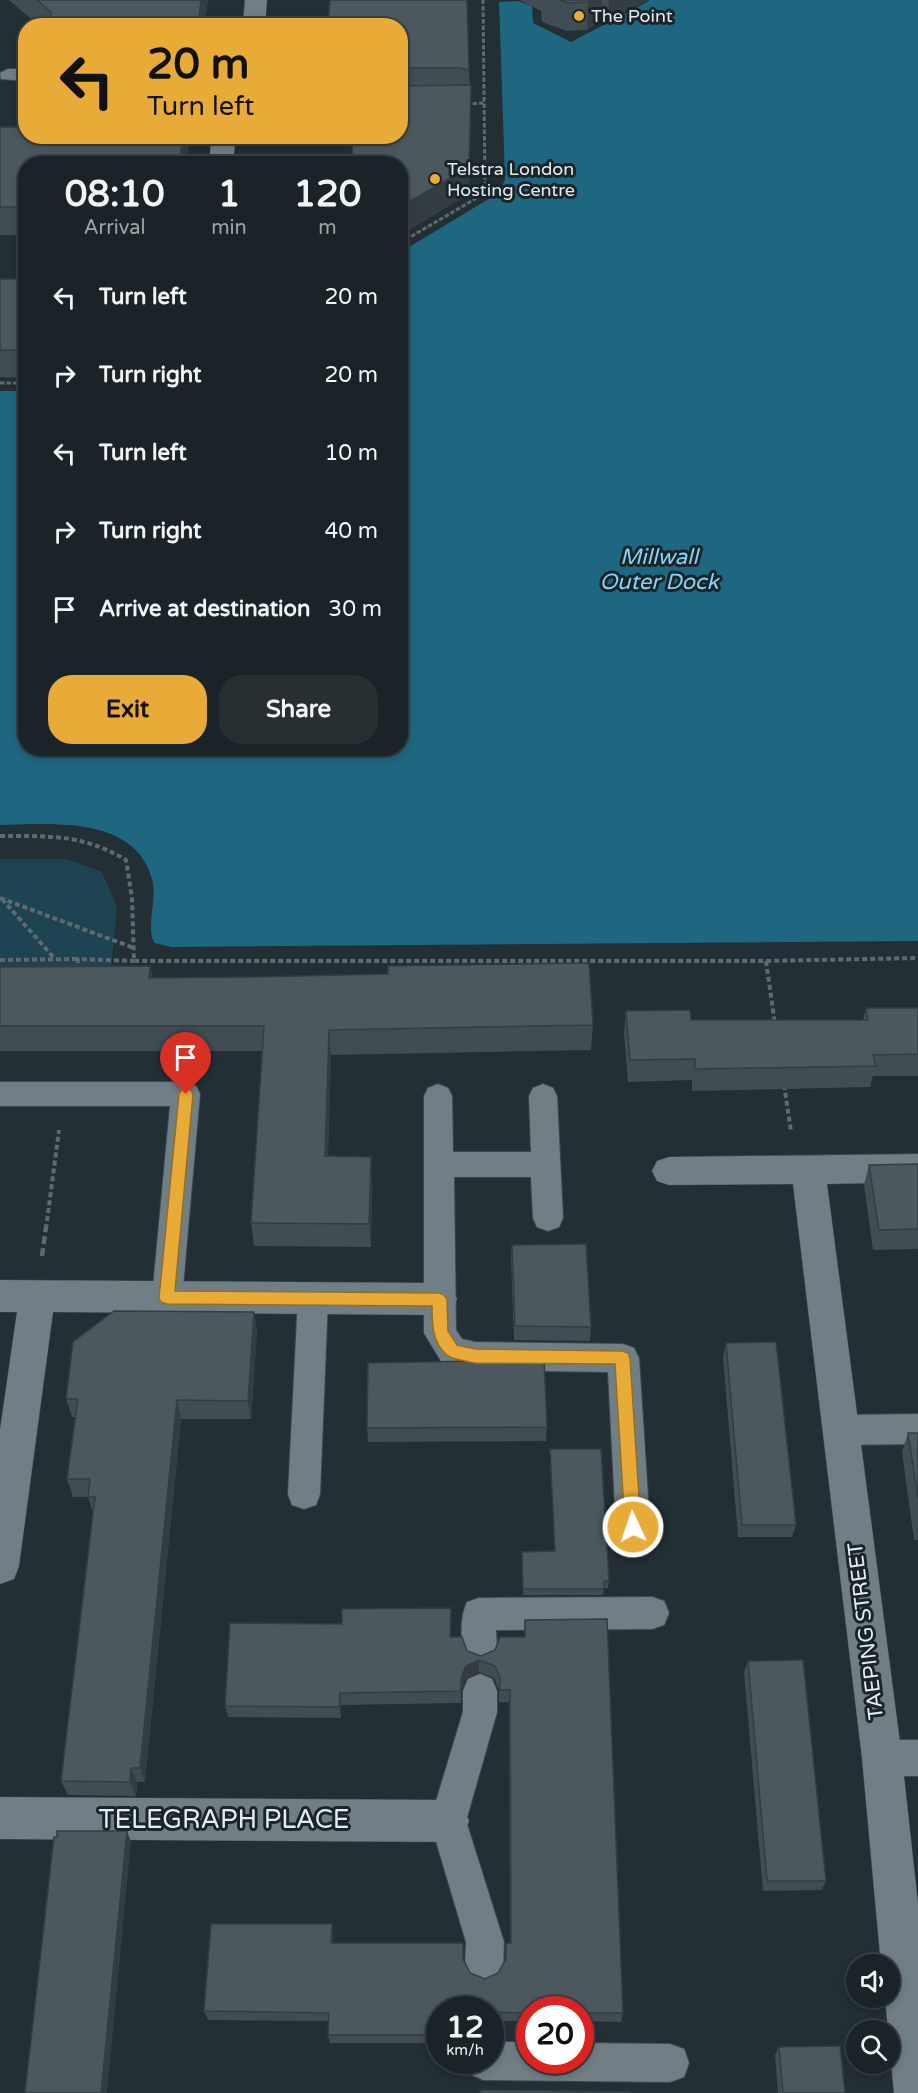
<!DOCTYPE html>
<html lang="en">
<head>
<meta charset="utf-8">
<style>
  body { margin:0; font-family:"Varela Round",sans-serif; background:#272f33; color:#f1f3f6; height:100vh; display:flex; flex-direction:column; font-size:22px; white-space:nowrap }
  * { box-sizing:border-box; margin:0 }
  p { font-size:20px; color:#9fa4a7 }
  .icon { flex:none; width:33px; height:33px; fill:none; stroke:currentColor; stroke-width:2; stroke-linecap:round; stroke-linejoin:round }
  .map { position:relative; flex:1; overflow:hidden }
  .panel { position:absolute; left:18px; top:156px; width:390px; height:600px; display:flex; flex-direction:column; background:#1a2327; border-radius:24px; box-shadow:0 3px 9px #0003,0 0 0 2px #384044 }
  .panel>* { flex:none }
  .banner { position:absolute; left:18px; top:18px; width:390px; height:126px; border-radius:24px; box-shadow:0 3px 9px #0003,0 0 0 2px #384044; background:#e9ab38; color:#111; overflow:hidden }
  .fabs { position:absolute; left:846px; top:1954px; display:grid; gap:12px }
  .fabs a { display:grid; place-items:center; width:54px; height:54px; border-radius:50%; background:#1a2327; box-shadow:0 3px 9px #0003,0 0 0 2px #384044; font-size:30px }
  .speed { position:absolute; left:426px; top:1996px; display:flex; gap:12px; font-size:30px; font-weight:700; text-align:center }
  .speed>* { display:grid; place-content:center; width:78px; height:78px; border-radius:50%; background:#1a2327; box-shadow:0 3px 9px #0003,0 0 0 2px #384044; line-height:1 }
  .speed small { font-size:15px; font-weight:400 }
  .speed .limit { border:9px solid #d22; background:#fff; color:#111 }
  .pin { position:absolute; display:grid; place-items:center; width:51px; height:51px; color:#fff; margin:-62px -26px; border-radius:50% 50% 50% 0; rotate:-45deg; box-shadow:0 0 6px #0007 }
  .pin .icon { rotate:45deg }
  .me { position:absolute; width:66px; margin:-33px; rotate:357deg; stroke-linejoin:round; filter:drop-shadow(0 0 4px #0008) }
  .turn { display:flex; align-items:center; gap:21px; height:126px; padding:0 30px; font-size:27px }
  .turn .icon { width:78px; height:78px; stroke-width:2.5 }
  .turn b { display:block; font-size:42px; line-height:51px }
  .eta { display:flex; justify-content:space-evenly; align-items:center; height:102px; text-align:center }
  .eta b { font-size:36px; font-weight:800; line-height:42px }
  .cta { display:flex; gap:12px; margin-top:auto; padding:12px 30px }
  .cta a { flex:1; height:69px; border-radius:24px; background:#e9ab38; color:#111; font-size:24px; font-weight:800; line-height:69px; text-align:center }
  .cta a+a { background:#272f33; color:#f1f3f6 }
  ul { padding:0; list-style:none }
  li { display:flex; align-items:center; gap:18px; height:78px; padding:0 30px }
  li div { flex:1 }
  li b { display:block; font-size:22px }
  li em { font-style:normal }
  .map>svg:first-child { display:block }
  .green { fill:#1e4454 }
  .water { fill:#1f6681 }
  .pier { fill:#222f34 }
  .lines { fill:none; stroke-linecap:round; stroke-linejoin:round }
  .lane-casing { stroke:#3f4a4f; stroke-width:2 }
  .street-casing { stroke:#3f4a4f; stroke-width:1 }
  .path-far2 { stroke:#5f6a6f; stroke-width:3; stroke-dasharray:4.5 2; stroke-linecap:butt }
  .path-far1 { stroke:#5f6a6f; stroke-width:4; stroke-dasharray:5 3; stroke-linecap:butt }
  .path { stroke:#5f6a6f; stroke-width:4.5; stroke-dasharray:8 4; stroke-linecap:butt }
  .lane { fill:#707e85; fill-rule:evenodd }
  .street { fill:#707e85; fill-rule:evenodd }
  .wall { fill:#404d52 }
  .shaded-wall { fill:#343e42 }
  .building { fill:#4b595f; stroke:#343e42; stroke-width:1.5 }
  .route { fill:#e9ab38; stroke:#976f24; stroke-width:1.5 }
  .poi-dot { fill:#e9ab38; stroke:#19252a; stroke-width:2 }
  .labels { text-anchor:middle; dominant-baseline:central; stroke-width:6; stroke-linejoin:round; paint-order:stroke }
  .far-poi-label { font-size:18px; fill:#e4ecf0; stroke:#19252a; text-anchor:start }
  .street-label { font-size:21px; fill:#e4ecf0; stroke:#19252a }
  .water-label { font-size:22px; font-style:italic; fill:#87d2f4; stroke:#19252a }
  .near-street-label { font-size:26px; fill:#e4ecf0; stroke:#19252a }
</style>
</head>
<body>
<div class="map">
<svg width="918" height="2093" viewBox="0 0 918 2093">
  <rect width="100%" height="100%" fill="#222f34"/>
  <path class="green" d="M0,859H67L102,872L117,907L110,979L0,980Z"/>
  <path class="water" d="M499,0H918V941L171,947L155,943L152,938C148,919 157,898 152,879C135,815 50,824 0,825V391H25L26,748H400L401,252L500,192L505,179Z"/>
  <path class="pier" d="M499,0H648L649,1L571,42L533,23L532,6L518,1L499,2Z"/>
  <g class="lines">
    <defs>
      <g id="lane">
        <path d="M8,69H26V81L1,79L0,73Z"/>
        <path d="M0,1082H186L196,1086L200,1094L182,1298L178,1308L167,1312L156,1308L152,1298L170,1106H0Z"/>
        <path d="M438,1084L448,1088L452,1096L453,1152H531L529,1096L533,1088L543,1084L553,1088L557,1096L563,1218L559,1227L548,1231L537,1227L533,1218L531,1177H454L456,1330L462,1339L475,1342L623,1344L634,1348L639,1358L650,1527L645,1538L633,1543L621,1538L616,1527L608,1372L475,1370L441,1361L424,1333V1096L428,1088Z"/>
        <path d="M313,1284L324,1288L328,1298L320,1494L316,1505L304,1509L292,1505L288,1494L298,1298L302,1288Z"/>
        <path d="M918,1414V1444L841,1445L830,1440L825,1430L830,1420L841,1415Z"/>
        <path d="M652,1597L664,1601L669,1613L664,1625L652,1629L496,1630L497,1649L492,1661L480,1666L468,1661C460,1643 459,1620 467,1602L479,1598Z"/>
        <path d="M480,1674L492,1679L497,1691V1712L466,1821L504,1942L503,1967L497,1980L484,1986L471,1980L465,1967L466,1942L430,1821L463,1712V1691L468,1679Z"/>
        <path d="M882,1740H918V1776H882L870,1770L864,1758L870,1746Z"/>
        <path d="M490,2042H530V2061H580V2043L670,2044L684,2049L689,2063L684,2077L670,2082L483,2080L470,2074L464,2061H490Z"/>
      </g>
      <g id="street">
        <path d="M245,0H267L265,26H243Z"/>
        <path d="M215,136H238L235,143L233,164H209L211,143Z"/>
        <path d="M918,1154V1182L827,1184L902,1758L918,1904V2093H894L885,1998H890V1965H881L862,1758L793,1184L669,1185L657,1181L652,1171L657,1161L669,1157Z"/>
        <path d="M0,1280L439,1283L452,1288L457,1299L452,1310L439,1315L53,1312L19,1566L14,1579L0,1584V1430L17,1312H0Z"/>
        <path d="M0,1797L448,1800L463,1806L469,1821L463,1836L448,1842L0,1839Z"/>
      </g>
    </defs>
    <use href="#lane" class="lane-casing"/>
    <use href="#street" class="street-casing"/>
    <g class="path-far2">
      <path d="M466,104L485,103"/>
      <path d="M400,243L475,199L485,189L483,0"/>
      <path d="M0,383H26"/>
    </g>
    <g class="path-far1">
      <path d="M0,836C48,836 83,834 126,860L132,898L134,961H766L918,958"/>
      <path d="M0,898L134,948"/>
      <path d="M2,899L55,959"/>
      <path d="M0,960L78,959"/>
      <path d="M766,961L775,1024"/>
      <path d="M77,971L78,959L134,961"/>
      <path d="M784,1085L791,1131"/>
      <path d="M47,1221L59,1130"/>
    </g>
    <path class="path" d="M42,1256L47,1220"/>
    <use href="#lane" class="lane"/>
    <use href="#street" class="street"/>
  </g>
  <g class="wall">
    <path d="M9,0H208L204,26H39Z"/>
    <path d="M520,0H648L608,21H601L587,30L567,31L542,22L541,11Z"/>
    <path d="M400,26L469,70L471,112L469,194L400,235Z"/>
    <path d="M0,127L26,136H190L186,164H26V235H0Z"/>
    <path d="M0,279H26V378L0,377Z"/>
    <path d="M150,966L153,978L593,1025L591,1050L331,1055L328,1156L372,1181L371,1247L254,1246L251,1223L262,1051H0V967Z"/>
    <path d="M866,1008H918V1076H873L870,1087L692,1091V1080L628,1082L624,1033L626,1011L691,1020H863Z"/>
    <path d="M918,1164V1249L873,1250L864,1185L869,1165Z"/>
    <path d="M512,1245L591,1327L590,1341L514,1340L511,1260Z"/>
    <path d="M254,1312L257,1332L251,1419H181L145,1782H137L136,1796L68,1795L61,1781L93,1513L88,1497H73L67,1479L75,1417H72L66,1399Z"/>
    <path d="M726,1343L796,1525L792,1537H738L723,1357Z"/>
    <path d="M547,1427L546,1441L368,1442L367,1428Z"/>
    <path d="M908,1433H918V1540H914L902,1452Z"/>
    <path d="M550,1449L609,1581L608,1588H604L603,1595H523L522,1552L555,1551L550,1456Z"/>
    <path d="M525,1620L623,2013L621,2022L580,2021V2010H530V2021H490V2010H440V2043H330L328,2035L329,2021L208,2020L204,2011L333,1934V1943L463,1959L470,1973L485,1979L498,1973L505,1959L510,1943L509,1702H499V1690L494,1678L479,1672L466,1678L461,1690V1703L341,1705V1718L228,1717L225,1706L451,1637L467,1651L481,1656L524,1637Z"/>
    <path d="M748,1661L826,1881L822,1890L763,1891L744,1672Z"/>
    <path d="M779,2047L845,2093H778L775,2055Z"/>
  </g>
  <g class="shaded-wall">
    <path d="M201,0H208L204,26H198Z"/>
    <path d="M591,0H602L601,21L587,30L588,2Z"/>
    <path d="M609,0H648L608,21Z"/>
    <path d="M471,85L469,194L400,235V207Z"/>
    <path d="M183,136H190L186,164H179Z"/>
    <path d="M150,966L155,992L149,978Z"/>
    <path d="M329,1030L331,1055L327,1181L325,1156Z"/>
    <path d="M371,1157L372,1181L371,1247L369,1224Z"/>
    <path d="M254,1312L257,1332L251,1419L248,1401Z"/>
    <path d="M177,1400L181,1419L145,1782L140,1768Z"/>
    <path d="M479,1660V1672L466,1678L461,1690V1678L466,1666Z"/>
    <path d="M340,1693L341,1705V1718L339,1707Z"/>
    <path d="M131,1768L137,1782L136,1796L130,1782Z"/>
    <path d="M127,1831L131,1842L107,2093H101Z"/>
    <path d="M332,1924L333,1934V1952L331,1943Z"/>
  </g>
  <g class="building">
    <path d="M37,0H201L198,26H49L51,12Z"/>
    <path d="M330,0H467L469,70L460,68H400V26H328Z"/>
    <path d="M560,0H591L588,2L568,3Z"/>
    <path d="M471,85L469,167L400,207V164H340L352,157L353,136H400V86Z"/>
    <path d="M0,127H26V136H183L179,164H26V207H0Z"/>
    <rect x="0" y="279" width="26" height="71"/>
    <path d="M589,963L593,1025L329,1030L325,1156L371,1157L369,1224L251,1223L264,1026H0V967L150,966L149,978L251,977L388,974V966Z"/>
    <path d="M866,1008H918V1054L873,1055L876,1066L695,1069V1059L630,1060L626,1011L690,1010L691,1020H868Z"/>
    <path d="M918,1164V1229L879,1230L869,1165Z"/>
    <path d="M586,1244L591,1327L515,1326L512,1245Z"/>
    <path d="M114,1311L254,1312L248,1401L177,1400L140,1768H131L130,1782L61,1781L95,1497H88L90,1479H67L78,1399H66L73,1342Z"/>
    <path d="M776,1342L796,1525H742L726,1343Z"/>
    <path d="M544,1360L547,1427L367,1428L368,1363Z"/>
    <path d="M908,1433H918V1499Z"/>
    <path d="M550,1449H601L609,1581H604V1589H523L522,1552L555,1551Z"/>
    <path d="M451,1608L450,1637H462L467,1651L481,1656L495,1650L500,1637H525V1620L607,1619L623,2013H580V2010H530V2013L490,2012V2010H440V2035H328L329,2013L204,2011L211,1924H332L331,1943H463V1959L470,1973L485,1979L498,1973L506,1959V1943H511L510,1690H500V1678L495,1666L479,1660L466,1666L461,1678V1691L340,1693L339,1707L225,1706L230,1623L342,1624V1609Z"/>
    <path d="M803,1660L826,1881H767L748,1661Z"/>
    <path d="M57,1831H127L101,2093H25L54,1837H57Z"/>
    <path d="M840,2046L845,2093H783L779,2047Z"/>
    <path d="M481,2090L630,2092L631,2093H480Z"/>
  </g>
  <path class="route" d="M186,1088L191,1090L193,1094L175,1291L439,1293L444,1295L447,1299L448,1331L457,1345L475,1349L622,1351L628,1353L630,1358L641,1527L638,1532L633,1534L627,1532L625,1527L615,1364L475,1363C467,1361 453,1360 447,1355C432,1343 432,1323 432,1306L167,1304L161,1302L159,1298L179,1094L181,1090Z"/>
  <g class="poi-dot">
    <circle cx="579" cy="16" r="6"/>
    <circle cx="435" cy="179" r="6"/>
  </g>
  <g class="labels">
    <g class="far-poi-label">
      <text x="591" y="16">The Point</text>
      <text x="447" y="169">Telstra London<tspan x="447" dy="21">Hosting Centre</tspan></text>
    </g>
    <g class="street-label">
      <text transform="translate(866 1631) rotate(-97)">TAEPING STREET</text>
    </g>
    <g class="water-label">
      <text x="659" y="557">Millwall<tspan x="659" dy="25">Outer Dock</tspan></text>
    </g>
    <g class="near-street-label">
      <text x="224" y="1819">TELEGRAPH PLACE</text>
    </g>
  </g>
</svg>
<div class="fabs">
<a><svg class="icon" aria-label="sound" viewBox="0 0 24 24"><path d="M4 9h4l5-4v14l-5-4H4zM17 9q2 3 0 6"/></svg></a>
<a><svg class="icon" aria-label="search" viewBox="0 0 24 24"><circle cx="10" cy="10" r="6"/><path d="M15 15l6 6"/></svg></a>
</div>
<div class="speed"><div>12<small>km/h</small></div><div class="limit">20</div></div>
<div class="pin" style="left:186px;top:1094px;background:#d93025"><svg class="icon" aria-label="arrive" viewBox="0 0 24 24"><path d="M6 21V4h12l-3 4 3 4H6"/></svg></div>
<svg class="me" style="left:633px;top:1527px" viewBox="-20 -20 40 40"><circle r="17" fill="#e9ab38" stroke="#fff" stroke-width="3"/><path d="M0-11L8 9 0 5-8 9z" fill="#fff"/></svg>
<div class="banner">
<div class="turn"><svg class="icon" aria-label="left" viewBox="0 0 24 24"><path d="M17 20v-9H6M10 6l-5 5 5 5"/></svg><div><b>20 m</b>Turn left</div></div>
</div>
<section class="panel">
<div class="eta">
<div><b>08:10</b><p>Arrival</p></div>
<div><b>1</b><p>min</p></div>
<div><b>120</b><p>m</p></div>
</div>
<ul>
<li><svg class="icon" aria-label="left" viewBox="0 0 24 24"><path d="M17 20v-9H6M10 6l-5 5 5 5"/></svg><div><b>Turn left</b></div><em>20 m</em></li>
<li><svg class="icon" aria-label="right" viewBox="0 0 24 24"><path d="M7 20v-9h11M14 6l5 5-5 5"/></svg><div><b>Turn right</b></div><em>20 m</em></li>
<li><svg class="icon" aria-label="left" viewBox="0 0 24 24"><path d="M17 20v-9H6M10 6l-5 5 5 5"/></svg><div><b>Turn left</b></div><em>10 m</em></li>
<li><svg class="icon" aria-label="right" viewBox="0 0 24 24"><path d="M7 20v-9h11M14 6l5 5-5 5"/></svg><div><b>Turn right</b></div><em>40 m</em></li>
<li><svg class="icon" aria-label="arrive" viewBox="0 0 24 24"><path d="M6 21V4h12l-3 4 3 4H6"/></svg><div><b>Arrive at destination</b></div><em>30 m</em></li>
</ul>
<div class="cta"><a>Exit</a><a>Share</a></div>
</section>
</div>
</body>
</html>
